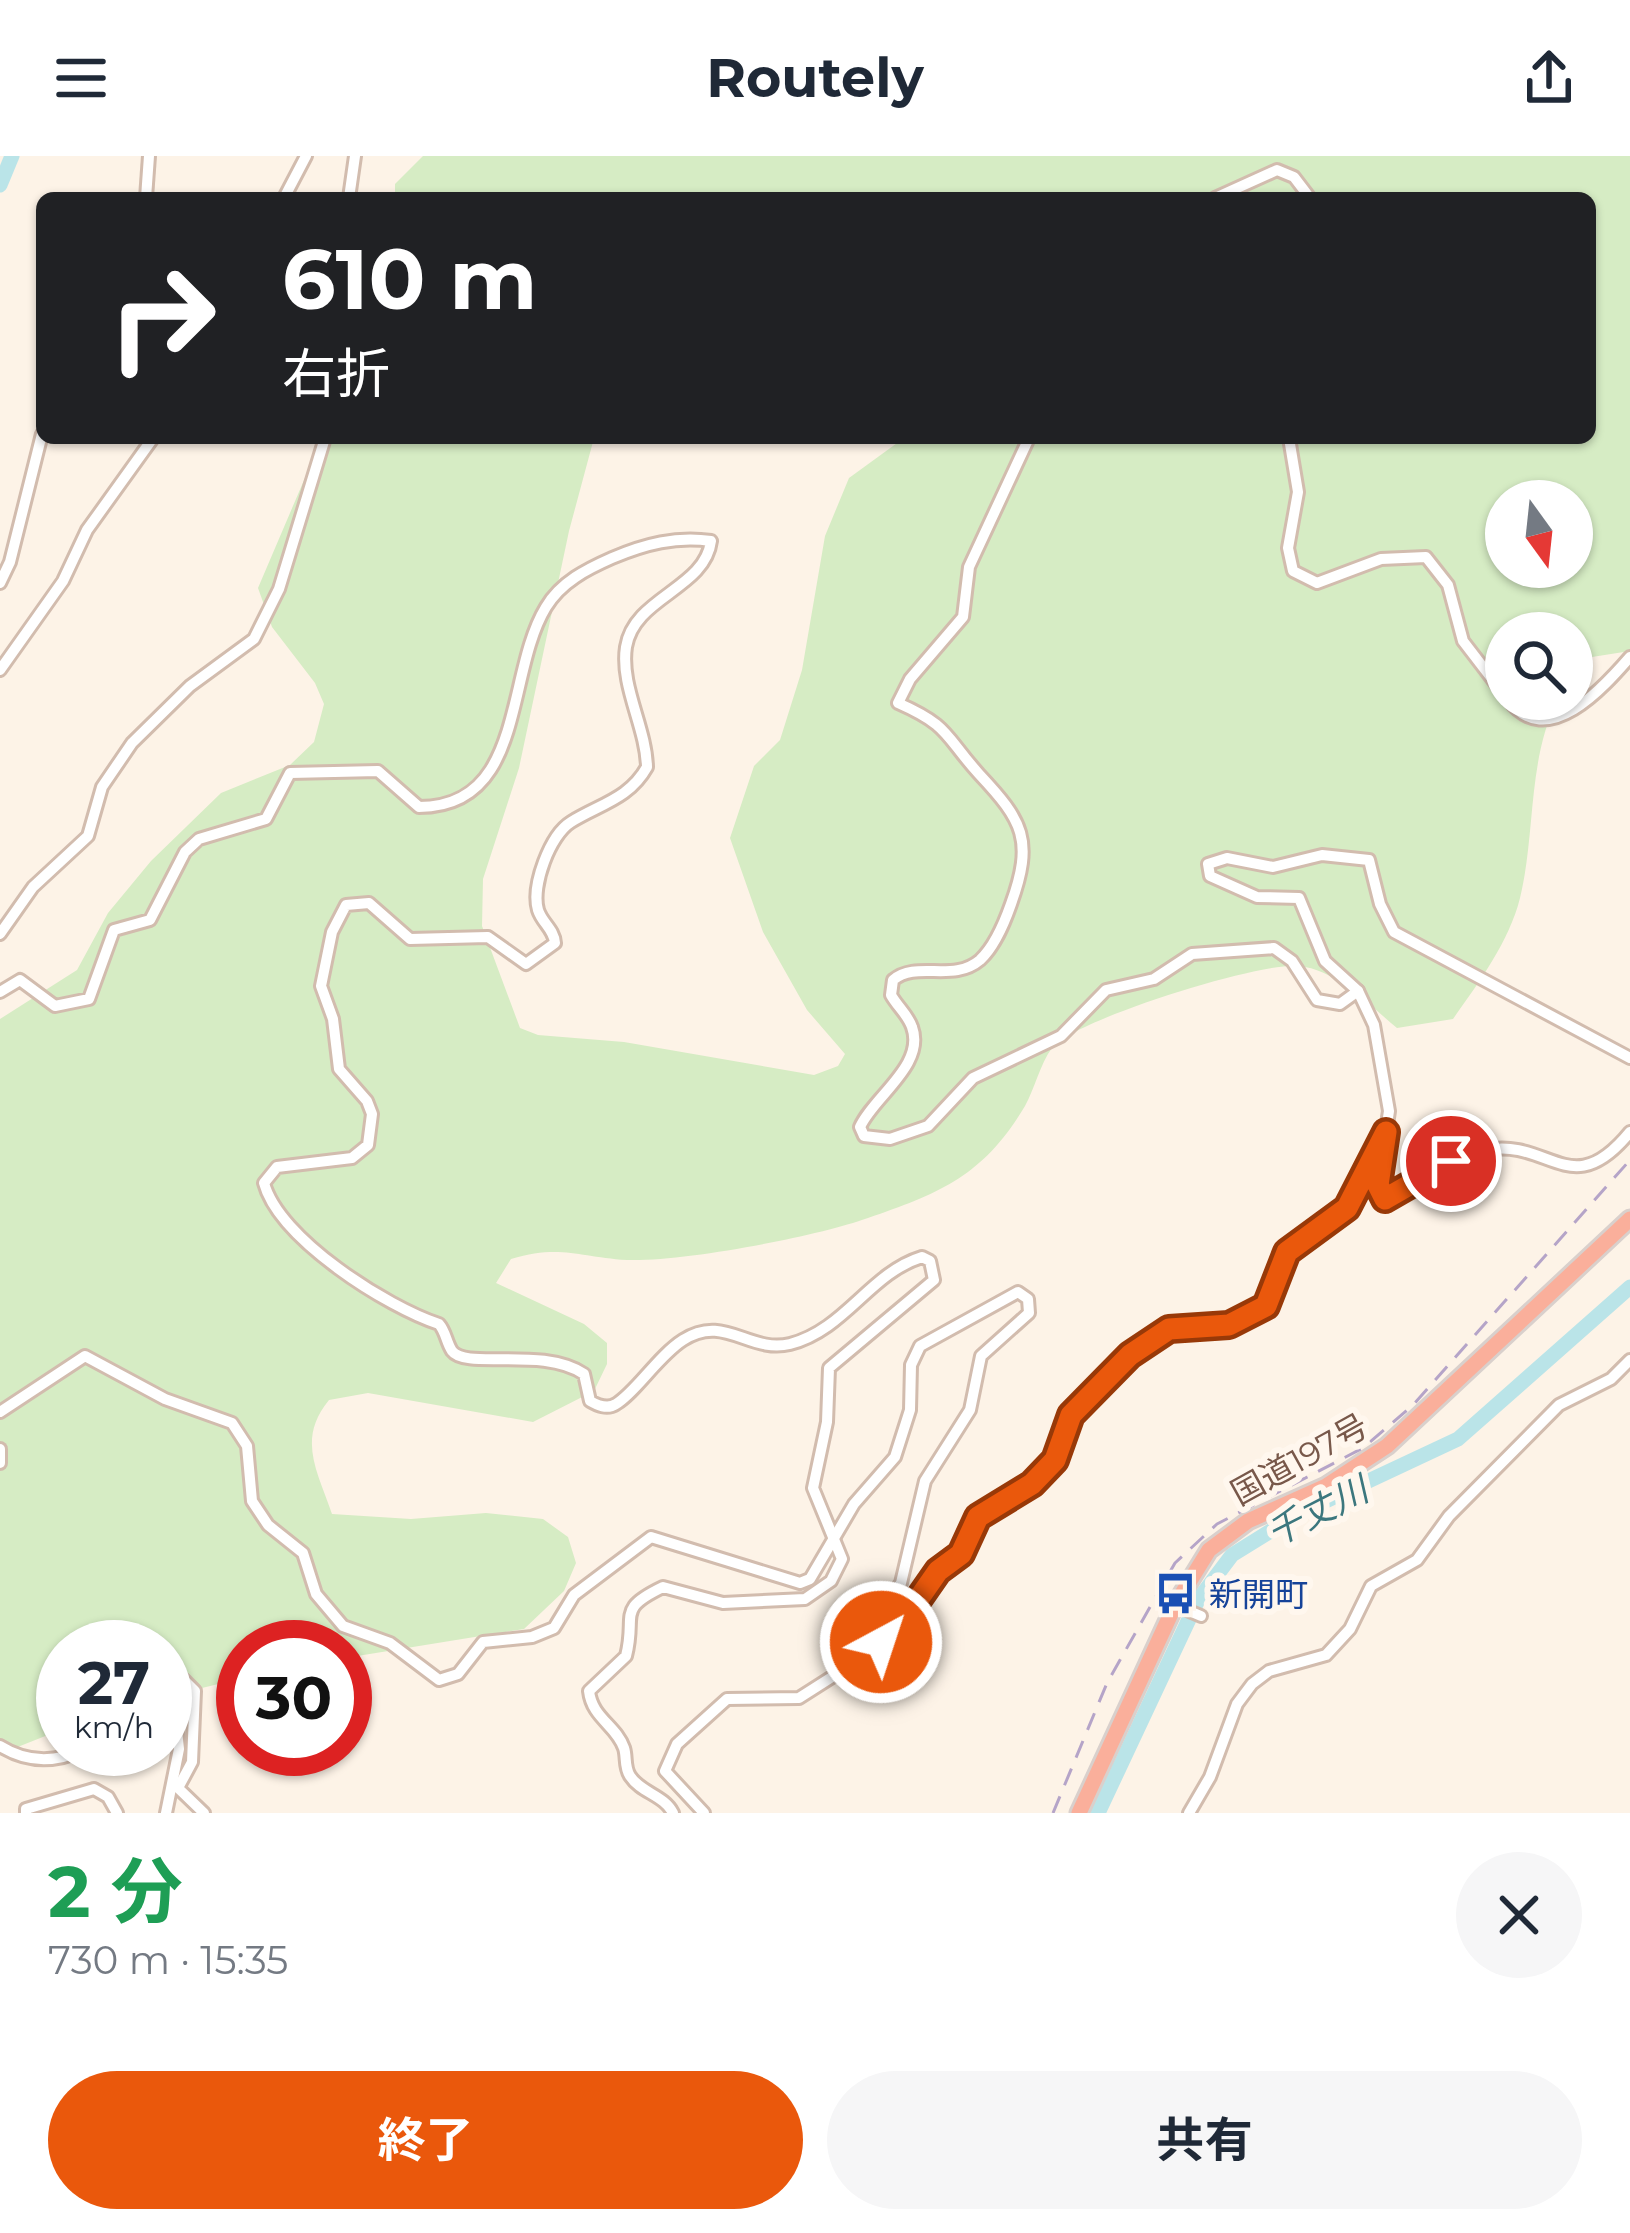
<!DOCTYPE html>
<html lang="ja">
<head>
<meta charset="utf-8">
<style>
  body { margin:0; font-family:Montserrat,"Noto Sans JP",sans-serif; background:#f6f6f7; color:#1f2937; height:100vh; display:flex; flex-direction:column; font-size:45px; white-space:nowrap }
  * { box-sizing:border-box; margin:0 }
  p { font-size:39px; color:#747a83 }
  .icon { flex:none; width:66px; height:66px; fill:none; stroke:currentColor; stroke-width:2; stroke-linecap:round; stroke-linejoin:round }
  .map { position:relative; height:1657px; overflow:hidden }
  .drawer { display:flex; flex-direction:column; background:#fff; flex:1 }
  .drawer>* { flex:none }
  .top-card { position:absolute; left:36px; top:36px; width:1560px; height:252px; border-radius:18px; box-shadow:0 3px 9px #0004; background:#202124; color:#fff; overflow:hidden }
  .needle { width:78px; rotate:165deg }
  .buttons { position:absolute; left:1485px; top:324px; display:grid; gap:24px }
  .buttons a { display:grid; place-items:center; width:108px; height:108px; border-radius:50%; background:#fff; box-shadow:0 3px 9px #0004; font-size:60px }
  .speed { position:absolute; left:36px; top:1464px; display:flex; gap:24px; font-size:60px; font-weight:700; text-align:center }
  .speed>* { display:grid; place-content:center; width:156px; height:156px; border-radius:50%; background:#fff; box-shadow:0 3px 9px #0004; line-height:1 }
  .speed small { font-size:30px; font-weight:400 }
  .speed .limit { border:18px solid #d22; background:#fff; color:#111 }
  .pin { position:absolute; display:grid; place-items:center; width:102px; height:102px; color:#fff; margin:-51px; border:6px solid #fff; border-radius:50%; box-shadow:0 3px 12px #0007 }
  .me { position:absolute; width:132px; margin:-66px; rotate:40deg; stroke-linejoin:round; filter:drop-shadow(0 0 9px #0008) }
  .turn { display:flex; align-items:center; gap:42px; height:252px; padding:0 48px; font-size:54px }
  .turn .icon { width:156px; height:156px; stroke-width:2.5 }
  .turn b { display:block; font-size:84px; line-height:102px }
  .round { display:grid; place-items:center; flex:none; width:126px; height:126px; border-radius:63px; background:#f6f6f7 }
  .headline { display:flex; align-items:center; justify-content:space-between; height:204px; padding:0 48px }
  h1 { font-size:72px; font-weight:700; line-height:90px; color:#1e9e55 }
  .action { display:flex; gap:24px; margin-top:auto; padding:24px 48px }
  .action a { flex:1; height:138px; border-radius:72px; background:#ea580c; color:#fff; font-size:48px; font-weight:700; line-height:138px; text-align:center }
  .action a+a { background:#f6f6f7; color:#1f2937 }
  header { display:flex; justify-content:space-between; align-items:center; height:156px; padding:0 48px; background:#fff; font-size:54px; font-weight:700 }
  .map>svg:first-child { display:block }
  .green { fill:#d6ecc4; fill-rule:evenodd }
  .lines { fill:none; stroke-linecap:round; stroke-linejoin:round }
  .river { stroke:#bae4e8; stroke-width:15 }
  .minor-casing { stroke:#d2bcae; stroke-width:16 }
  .highway-casing { stroke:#d9d0cc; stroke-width:21 }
  .minor { stroke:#fff; stroke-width:10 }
  .highway { stroke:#faaf9b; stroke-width:15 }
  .rail { stroke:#b5a4c8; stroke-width:3; stroke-dasharray:18 12; stroke-linecap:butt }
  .route-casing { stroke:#983908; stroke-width:30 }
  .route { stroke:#ea580c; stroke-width:21 }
  .labels { text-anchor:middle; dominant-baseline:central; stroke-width:12; stroke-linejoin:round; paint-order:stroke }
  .street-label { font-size:33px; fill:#78584a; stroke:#fff7ee }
  .transit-label { font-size:33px; fill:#164399; stroke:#fff7ee; text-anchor:start }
  .water-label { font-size:36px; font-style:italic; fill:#3c777e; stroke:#fff7ee }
</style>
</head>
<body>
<header><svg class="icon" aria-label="menu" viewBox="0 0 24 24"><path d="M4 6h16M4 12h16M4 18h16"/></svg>Routely<svg class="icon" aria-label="share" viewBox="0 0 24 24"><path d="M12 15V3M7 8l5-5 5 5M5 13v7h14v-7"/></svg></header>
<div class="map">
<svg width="1630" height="1657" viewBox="0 0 1630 1657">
  <rect width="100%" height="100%" fill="#fdf3e7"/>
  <path class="green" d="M423,0H1630V495L1592,501L1572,522V477H1506V543H1558C1527,604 1536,676 1520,742C1509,786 1479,826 1453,863L1397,872C1369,849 1337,814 1299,810C1262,805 1073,864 1052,892C1040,908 1035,932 1025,950C984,1019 941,1037 868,1062C815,1081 682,1106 627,1104C579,1101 560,1088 511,1103L496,1127L584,1168L607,1187V1208L594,1235L533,1266L368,1237L329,1244C297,1283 317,1314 332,1358L411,1363L486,1357L543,1363L568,1381L576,1407L564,1435L524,1473L345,1502V1491H243V1522L165,1541V1491H63V1573L0,1598V863L77,814L108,757L151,705L221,637L290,609L314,586L324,548L315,527L272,471L258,432L322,282H594L569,375L519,612L483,723L482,770L520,872L538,879L624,886L814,919L838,910L845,898L807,854L763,776L730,682L754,610L780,584L802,514L825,380L849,322L904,282H1590V42H395V28ZM1506,345H1572V411H1506Z"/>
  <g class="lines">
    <g class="river">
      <path d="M0,29L12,0"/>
      <path d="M1098,1657L1198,1444L1232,1399L1298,1358L1458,1283L1630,1131"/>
    </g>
    <defs>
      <g id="minor">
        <path d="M146,42L149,0"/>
        <path d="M284,42L306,0"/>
        <path d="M349,42L355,0"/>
        <path d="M1215,42L1277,14L1294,21L1310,42"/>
        <path d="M1029,282L969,411L963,461L910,523L898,547C950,570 944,579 979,618C1023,665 1034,684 1011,748C1004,768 995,790 980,804C953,827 917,804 893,824L891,839C897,850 908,859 912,871C926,909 873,941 860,971L864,980L890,983L928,970L973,922L1061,880L1106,834L1154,823L1192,798L1274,792L1292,805L1317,844L1340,848L1358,835"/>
        <path d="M1289,282L1298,336L1288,392L1293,415L1317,427L1381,403L1426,401L1448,429L1463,485L1506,541"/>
        <path d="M0,427L10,406L42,278"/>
        <path d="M0,514L63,425L87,374L153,282"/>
        <path d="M1508,543C1546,597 1604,531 1630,501"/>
        <path d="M0,778L33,731L88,680L102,631L132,587L190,530L254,483L279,433L325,282"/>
        <path d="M0,836L20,824L55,850L89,843L114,774L150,764L185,696L199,683L266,663L290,617L378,615L419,651C526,651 505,518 546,451C561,426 587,413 612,402C645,388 676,380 711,385C705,433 634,441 626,491C620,530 646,571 647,611C629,643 600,648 571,666C550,679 531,730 538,754C542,767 554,773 555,787L526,808L488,781L410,783L369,747L346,749L332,776L321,830L333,863L339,913L367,945L372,958L368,989L352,1002L277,1011L264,1027C279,1083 387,1151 439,1168C446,1176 446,1186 452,1195C466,1214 543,1190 584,1218L590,1245C597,1249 607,1254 616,1248C636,1236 658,1200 683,1184C724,1157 750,1198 790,1188C845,1174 870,1117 922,1101L930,1105L934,1124L829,1212L827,1266L813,1332L842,1403L831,1425L805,1443L723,1447L663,1431C615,1454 637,1458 626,1500L589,1535C592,1562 616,1569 624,1592C627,1601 624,1611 630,1620C641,1637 664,1639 673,1657"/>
        <path d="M1630,902L1394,776L1380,748L1369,704L1322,699L1273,711L1227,702L1208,708L1210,720L1257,741L1299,742L1325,805L1358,835L1374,869L1389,955L1378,1029L1385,1043C1419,1036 1446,1002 1486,994C1550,982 1571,1048 1630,976"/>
        <path d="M0,1256L85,1200L165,1243L232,1267L247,1290L252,1345L268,1369L303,1397L316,1438L343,1470L390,1487L439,1524L458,1518L483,1486L532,1481L554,1472L574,1439L651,1381L800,1427L810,1423L854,1348L895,1301L910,1254L911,1209L920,1190L1018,1136L1028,1143L1029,1157L981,1200L970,1254L925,1325L901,1427L866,1473L867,1485L890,1484"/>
        <path d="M0,1293V1307"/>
        <path d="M1175,1449L1201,1460"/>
        <path d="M165,1523L184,1524L195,1535L192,1606L178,1632L204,1657"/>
        <path d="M0,1590C27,1607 56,1607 85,1593"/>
        <path d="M26,1657V1653L94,1633L108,1641L117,1657"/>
        <path d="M166,1657L179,1593L173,1538L184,1524"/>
        <path d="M704,1657L665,1615L677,1588L727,1543L799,1542L890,1484L938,1415L961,1398L978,1361L1032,1328L1055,1303L1071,1259L1130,1199L1169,1173L1230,1169L1266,1150L1287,1096L1347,1052L1384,979"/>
        <path d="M1189,1657L1210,1621L1237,1548L1252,1528L1269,1515L1326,1499L1350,1473L1371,1430L1417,1404L1449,1360L1559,1249L1611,1223L1630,1204"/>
      </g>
      <path id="highway" d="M1079,1657L1175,1449L1209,1394L1248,1365L1326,1330L1387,1290L1630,1063"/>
    </defs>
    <use href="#minor" class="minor-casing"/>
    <use href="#highway" class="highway-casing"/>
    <use href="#minor" class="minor"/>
    <use href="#highway" class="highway"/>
    <path class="rail" d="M1053,1657L1107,1527L1175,1407L1217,1368L1363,1292L1413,1249L1630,1004"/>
  </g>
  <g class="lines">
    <defs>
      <path id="route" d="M881,1486L890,1484L938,1415L961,1398L978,1361L1032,1328L1055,1304L1071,1259L1130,1199L1169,1173L1229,1169L1266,1150L1287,1096L1347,1052L1386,976L1378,1029L1385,1043L1451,1005"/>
    </defs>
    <use href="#route" class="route-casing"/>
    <use href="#route" class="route"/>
  </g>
  <defs>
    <symbol id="bus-bare" viewBox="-9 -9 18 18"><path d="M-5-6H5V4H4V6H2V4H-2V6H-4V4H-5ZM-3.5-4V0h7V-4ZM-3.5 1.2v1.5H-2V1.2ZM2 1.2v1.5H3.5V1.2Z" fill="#1a4fb4" stroke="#fff7ee" stroke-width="2.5" paint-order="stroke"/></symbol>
  </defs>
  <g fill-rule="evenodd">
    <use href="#bus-bare" x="1146" y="1408" width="59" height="59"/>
  </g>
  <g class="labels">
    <g class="street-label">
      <text transform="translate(1299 1303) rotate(-29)">国道197号</text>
    </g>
    <g class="transit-label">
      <text x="1209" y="1438">新開町</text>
    </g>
    <g class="water-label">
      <text transform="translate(1317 1355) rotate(-27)">千丈川</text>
    </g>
  </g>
</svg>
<div class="buttons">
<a><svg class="needle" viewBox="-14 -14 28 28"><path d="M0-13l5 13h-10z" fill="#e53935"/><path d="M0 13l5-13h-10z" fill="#747a83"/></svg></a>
<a><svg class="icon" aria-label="search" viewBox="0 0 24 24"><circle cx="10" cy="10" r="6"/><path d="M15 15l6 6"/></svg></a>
</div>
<div class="speed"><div>27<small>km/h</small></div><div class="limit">30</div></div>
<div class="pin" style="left:1451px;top:1005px;background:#d93025"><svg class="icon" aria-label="arrive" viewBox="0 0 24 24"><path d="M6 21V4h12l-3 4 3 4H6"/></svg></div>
<svg class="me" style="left:881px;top:1486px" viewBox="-20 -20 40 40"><circle r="17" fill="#ea580c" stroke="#fff" stroke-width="3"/><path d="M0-11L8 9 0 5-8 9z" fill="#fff"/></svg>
<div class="top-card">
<div class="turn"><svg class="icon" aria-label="right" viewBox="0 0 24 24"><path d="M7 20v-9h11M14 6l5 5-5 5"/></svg><div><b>610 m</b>右折</div></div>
</div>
</div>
<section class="drawer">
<div class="headline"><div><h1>2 分</h1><p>730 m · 15:35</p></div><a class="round"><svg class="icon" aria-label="close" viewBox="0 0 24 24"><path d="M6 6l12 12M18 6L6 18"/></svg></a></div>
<div class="action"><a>終了</a><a>共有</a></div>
</section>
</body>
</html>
